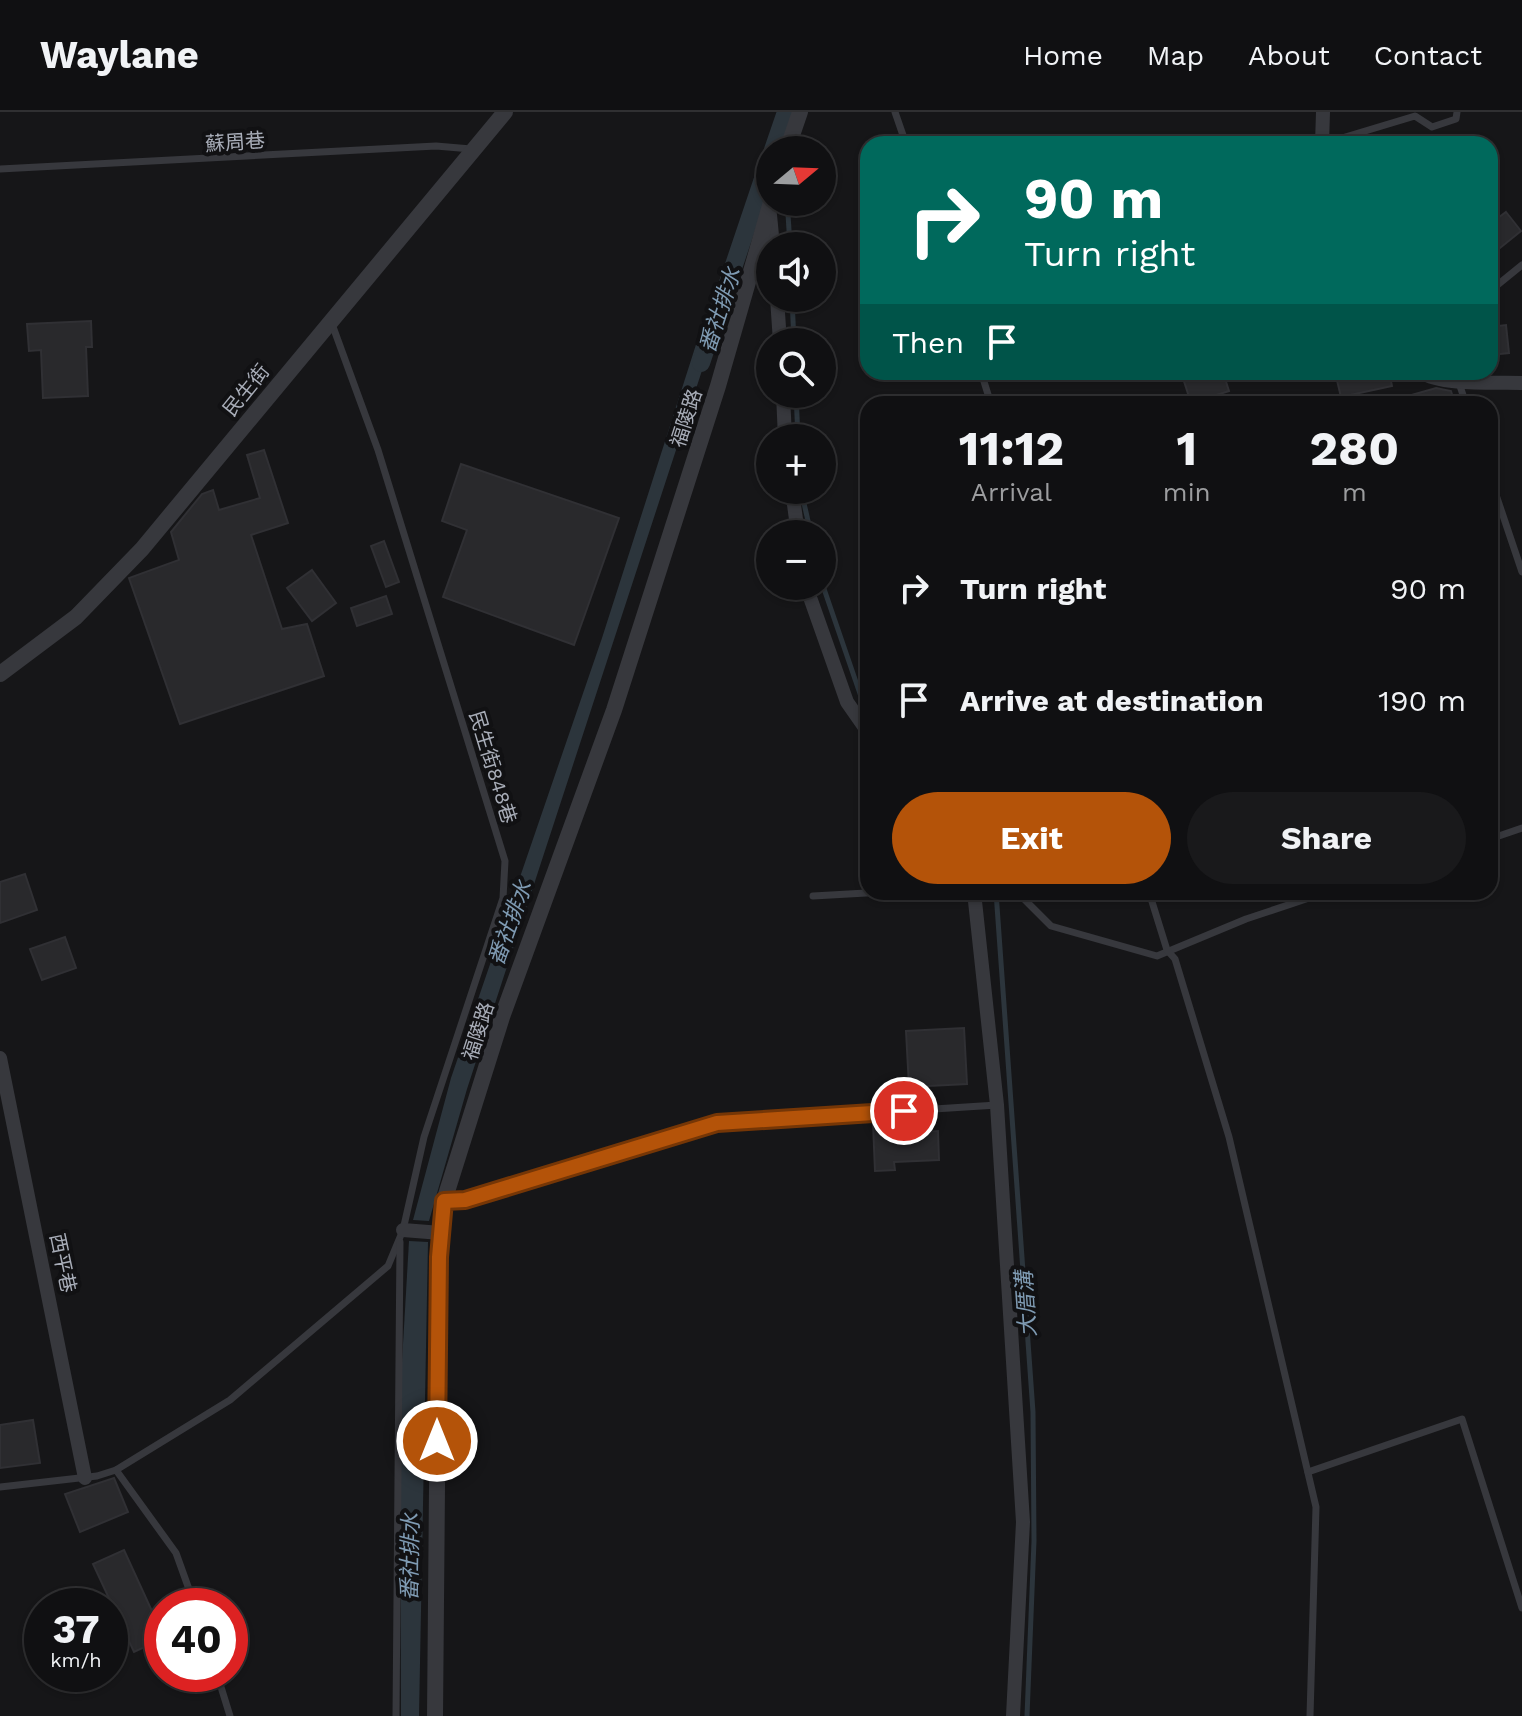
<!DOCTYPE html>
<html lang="en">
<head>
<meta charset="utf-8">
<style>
  body { margin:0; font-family:"Work Sans","Noto Sans TC",sans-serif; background:#19191b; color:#f1f3f6; height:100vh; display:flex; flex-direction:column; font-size:30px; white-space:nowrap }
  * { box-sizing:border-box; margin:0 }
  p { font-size:26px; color:#9c9d9f }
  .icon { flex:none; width:44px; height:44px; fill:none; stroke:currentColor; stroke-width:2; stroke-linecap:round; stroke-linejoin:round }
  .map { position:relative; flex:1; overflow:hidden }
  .panel { position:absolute; left:860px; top:284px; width:638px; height:504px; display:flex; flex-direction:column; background:#101012; border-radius:24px; box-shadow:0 2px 6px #0004,0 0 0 2px #303032 }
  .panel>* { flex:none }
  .guide { position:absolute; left:860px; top:24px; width:638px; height:244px; border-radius:24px; box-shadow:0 2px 6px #0004,0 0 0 2px #303032; background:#00695c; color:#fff; overflow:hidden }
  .needle { width:52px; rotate:71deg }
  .fabs { position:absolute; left:756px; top:24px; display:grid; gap:16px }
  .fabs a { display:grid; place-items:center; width:80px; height:80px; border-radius:50%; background:#101012; box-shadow:0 2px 6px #0004,0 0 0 2px #303032; font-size:40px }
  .speed { position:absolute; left:24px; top:1476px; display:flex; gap:16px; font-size:40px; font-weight:700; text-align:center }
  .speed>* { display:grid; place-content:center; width:104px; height:104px; border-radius:50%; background:#101012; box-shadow:0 2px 6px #0004,0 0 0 2px #303032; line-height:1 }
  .speed small { font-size:20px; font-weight:400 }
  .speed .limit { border:12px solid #d22; background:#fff; color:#111 }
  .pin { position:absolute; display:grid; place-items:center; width:68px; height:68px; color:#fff; margin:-34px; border:4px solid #fff; border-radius:50%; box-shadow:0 2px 8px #0007 }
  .me { position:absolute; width:88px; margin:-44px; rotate:0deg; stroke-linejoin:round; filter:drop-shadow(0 0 6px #0008) }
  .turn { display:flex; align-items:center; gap:28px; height:168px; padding:0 32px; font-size:36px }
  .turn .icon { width:104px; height:104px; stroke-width:2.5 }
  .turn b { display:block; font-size:56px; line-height:68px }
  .then { display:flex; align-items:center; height:76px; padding:0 32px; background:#0003; gap:16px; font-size:30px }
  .eta { display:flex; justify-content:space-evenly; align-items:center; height:136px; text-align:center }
  .eta b { font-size:48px; font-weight:700; line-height:56px }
  .cta { display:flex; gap:16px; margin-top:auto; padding:16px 32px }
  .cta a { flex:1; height:92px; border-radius:48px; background:#b45309; color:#fff; font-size:32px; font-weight:700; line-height:92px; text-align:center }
  .cta a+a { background:#19191b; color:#f1f3f6 }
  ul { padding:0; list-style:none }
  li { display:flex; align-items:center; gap:24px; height:112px; padding:0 32px }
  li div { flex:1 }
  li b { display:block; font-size:30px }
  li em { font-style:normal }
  header { display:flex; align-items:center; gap:48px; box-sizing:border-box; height:112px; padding:0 40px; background:#101012; border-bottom:2px solid #303032 }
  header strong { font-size:38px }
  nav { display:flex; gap:44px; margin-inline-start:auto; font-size:28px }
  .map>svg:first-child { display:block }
  .water { fill:#2c353c }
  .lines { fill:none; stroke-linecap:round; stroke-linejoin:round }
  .stream { stroke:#2c353c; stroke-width:5 }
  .canal { stroke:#2c353c; stroke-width:18 }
  .building { fill:#29292c; stroke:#303034; stroke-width:2 }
  .service { stroke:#37383d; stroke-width:7 }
  .minor { stroke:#37383d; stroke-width:14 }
  .tertiary { stroke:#37383d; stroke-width:16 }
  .route-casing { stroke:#753606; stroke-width:20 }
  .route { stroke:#b45309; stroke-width:14 }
  .labels { text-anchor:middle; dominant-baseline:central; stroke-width:8; stroke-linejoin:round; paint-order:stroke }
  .street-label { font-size:20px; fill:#a8adb8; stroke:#111113 }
  .water-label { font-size:22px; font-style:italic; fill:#7f9bb3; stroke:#111113 }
</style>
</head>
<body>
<header>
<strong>Waylane</strong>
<nav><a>Home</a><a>Map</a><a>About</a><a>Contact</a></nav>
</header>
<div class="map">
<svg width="1522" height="1604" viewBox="0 0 1522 1604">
  <rect width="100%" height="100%" fill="#161618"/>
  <g class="water">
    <path d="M701,217L711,231L467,977L429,1109L413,1108L451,966L602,526Z"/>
    <path d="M409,1129L428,1130L419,1604H401L400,1284Z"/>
  </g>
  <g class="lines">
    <g class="stream">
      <path d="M768,51L769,52"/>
      <path d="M784,91L788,102L790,134"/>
      <path d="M792,186L794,230"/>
      <path d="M796,282L798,326"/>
      <path d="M801,378L811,422"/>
      <path d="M822,471L868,605"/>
      <path d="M996,780L1033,1300L1034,1429L1027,1604"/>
    </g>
    <g class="canal">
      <path d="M773,38L786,0"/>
      <path d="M701,251L770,46"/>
    </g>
  </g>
  <g class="building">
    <path d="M1506,100L1521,119L1490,144V112Z"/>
    <path d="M91,209L92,235H86L88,284L43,286L41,238L29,239L27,212Z"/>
    <path d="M1506,213L1509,241L1490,243V215Z"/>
    <path d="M1181,260H1223L1229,279L1191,291Z"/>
    <path d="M1335,260H1389L1392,274L1341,285Z"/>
    <path d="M1436,276L1451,279L1455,292H1395L1394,288Z"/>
    <path d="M264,338L288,411L251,423L282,517L307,512L324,564L180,612L129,466L179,448L171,420L202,382L213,378L219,398L260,386L247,343Z"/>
    <path d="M461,352L619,406L574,533L443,485L467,418L442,409Z"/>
    <path d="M384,429L399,470L386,475L371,434Z"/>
    <path d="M312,458L336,491L312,509L287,476Z"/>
    <path d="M386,484L392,502L357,514L351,496Z"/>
    <path d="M25,762L37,798L0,811V770Z"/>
    <path d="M65,825L76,856L42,868L30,837Z"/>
    <path d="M964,916L967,972L909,975L906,919Z"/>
    <path d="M893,1010V1022L938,1019L939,1048L894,1050L895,1058L875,1059L873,1011Z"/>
    <path d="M33,1308L40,1351L0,1356V1313Z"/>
    <path d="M114,1366L128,1400L80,1420L65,1382Z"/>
    <path d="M124,1438L162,1521V1527L134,1540L93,1452Z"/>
  </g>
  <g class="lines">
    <g class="service">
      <path d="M895,0L906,32"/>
      <path d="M1322,32L1415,4L1432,15L1456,7L1457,0"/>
      <path d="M0,57L436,34L471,37"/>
      <path d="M1490,179L1522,153"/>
      <path d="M981,260L991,292"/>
      <path d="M1458,268L1466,292"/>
      <path d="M1490,365L1522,460"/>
      <path d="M1490,727L1522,716"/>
      <path d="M1017,780L1051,814L1157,844L1246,807L1327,780"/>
      <path d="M1149,780L1167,838L1175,847L1229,1025L1316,1395L1310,1604"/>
      <path d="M813,784L884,780"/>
      <path d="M447,1089L465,1088L717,1011L997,993"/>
      <path d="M116,1358L176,1441L195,1494"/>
      <path d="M1308,1360L1462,1307L1522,1496"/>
      <path d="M0,1375L97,1364L116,1358L230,1288L388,1154L403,1118L424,1025L503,786L505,749L378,338L332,212"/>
      <path d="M217,1562L230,1604"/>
      <path d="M396,1604L400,1130"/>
    </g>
    <g class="minor">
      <path d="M1322,32L1323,0"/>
      <path d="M770,103L773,134"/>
      <path d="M777,186L780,230"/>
      <path d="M1421,260C1441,274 1496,270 1522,271"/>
      <path d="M783,282L785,326"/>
      <path d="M792,378L798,422"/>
      <path d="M806,474L847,590L868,620"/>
      <path d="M974,780L997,993L1023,1410L1013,1604"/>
      <path d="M0,946L85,1366"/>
      <path d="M403,1118L441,1121"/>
    </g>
    <g class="tertiary">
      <path d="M787,38L800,0"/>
      <path d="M0,562L76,505L142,437L505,0"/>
      <path d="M435,1604L439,1145L444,1089L502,905L614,598L718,274L771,90"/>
    </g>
  </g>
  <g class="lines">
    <defs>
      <path id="route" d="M437,1329L439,1145L444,1089L465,1088L717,1011L904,999"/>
    </defs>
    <use href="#route" class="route-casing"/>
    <use href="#route" class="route"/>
  </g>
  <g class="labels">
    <g class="street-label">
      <text transform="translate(235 30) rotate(-4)">蘇周巷</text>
      <text transform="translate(246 278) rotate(-51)">民生街</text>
      <text transform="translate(686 306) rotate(-72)">福陵路</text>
      <text transform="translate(493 655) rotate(73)">民生街848巷</text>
      <text transform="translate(478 919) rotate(-72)">福陵路</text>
      <text transform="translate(63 1151) rotate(78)">西平巷</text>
    </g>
    <g class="water-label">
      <text transform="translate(720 198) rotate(-72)">番社排水</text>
      <text transform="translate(510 811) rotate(-70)">番社排水</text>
      <text transform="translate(1026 1192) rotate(-94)">大厝溝</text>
      <text transform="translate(410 1445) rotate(-89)">番社排水</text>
    </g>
  </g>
</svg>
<div class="fabs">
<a><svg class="needle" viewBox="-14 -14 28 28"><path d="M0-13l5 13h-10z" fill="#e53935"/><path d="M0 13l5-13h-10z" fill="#9c9d9f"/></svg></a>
<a><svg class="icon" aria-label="sound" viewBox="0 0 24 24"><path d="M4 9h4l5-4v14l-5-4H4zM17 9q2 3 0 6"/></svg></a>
<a><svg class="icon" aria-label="search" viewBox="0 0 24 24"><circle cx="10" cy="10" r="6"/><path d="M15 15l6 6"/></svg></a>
<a>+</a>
<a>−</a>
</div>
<div class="speed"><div>37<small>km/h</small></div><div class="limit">40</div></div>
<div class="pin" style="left:904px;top:999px;background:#d93025"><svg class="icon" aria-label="arrive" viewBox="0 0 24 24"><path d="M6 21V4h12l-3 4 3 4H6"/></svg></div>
<svg class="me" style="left:437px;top:1329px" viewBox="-20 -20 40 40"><circle r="17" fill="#b45309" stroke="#fff" stroke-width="3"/><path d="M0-11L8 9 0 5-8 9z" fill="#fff"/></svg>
<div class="guide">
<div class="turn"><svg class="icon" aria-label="right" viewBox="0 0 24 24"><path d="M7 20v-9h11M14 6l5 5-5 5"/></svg><div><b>90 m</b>Turn right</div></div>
<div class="then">Then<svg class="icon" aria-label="arrive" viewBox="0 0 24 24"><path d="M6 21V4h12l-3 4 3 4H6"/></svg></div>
</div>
<section class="panel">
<div class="eta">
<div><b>11:12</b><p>Arrival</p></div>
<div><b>1</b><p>min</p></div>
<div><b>280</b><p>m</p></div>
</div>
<ul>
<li><svg class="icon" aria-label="right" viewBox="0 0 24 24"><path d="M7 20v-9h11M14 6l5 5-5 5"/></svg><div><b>Turn right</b></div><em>90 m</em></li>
<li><svg class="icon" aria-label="arrive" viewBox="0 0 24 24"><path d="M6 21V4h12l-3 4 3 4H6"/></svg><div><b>Arrive at destination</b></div><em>190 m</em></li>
</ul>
<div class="cta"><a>Exit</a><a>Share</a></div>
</section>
</div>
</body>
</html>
